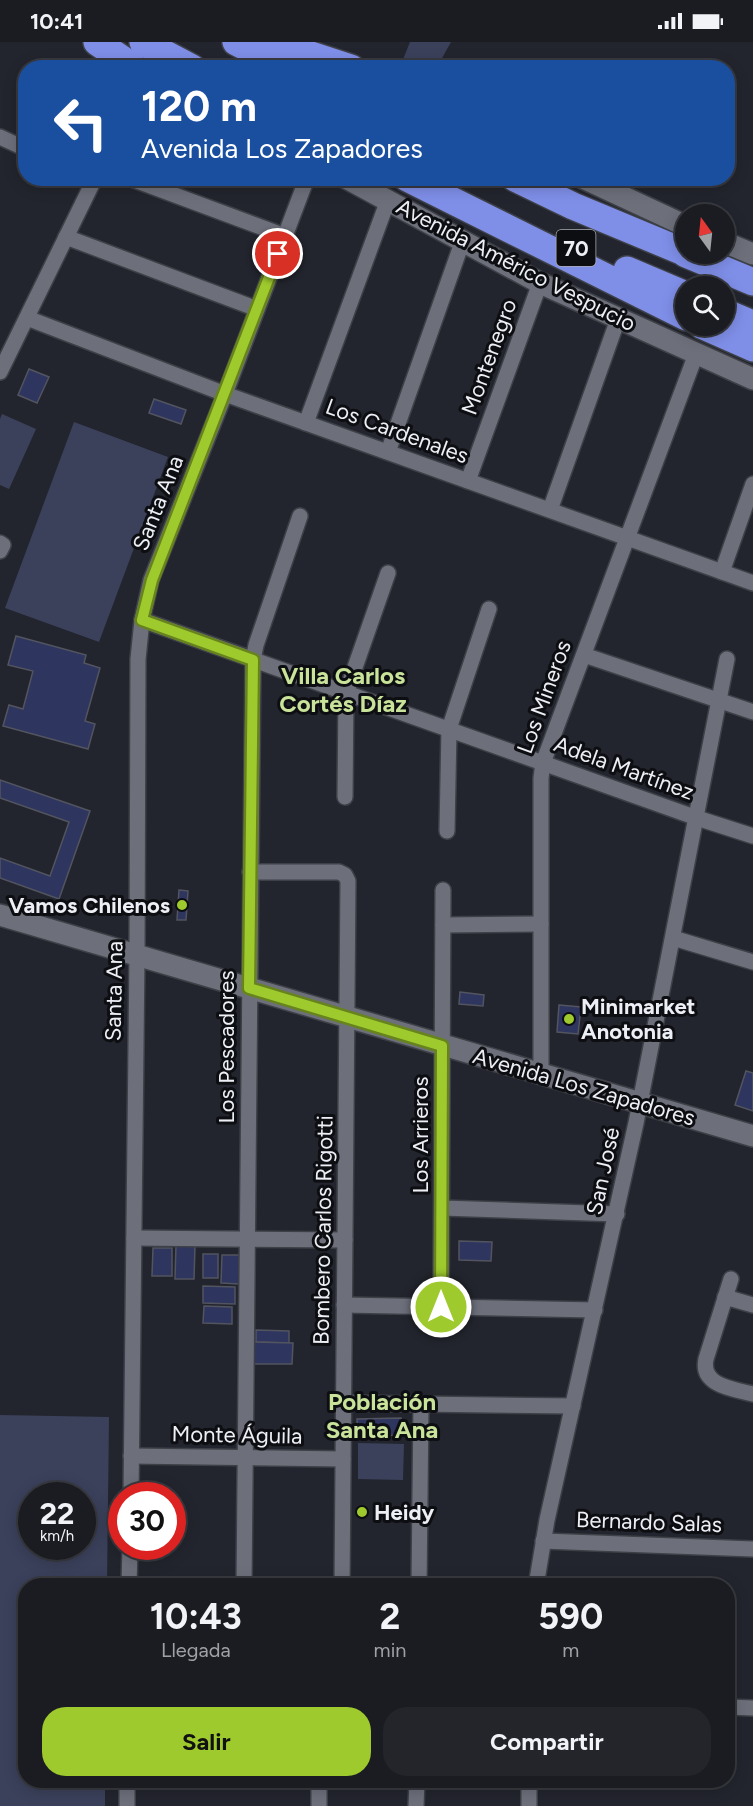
<!DOCTYPE html>
<html lang="es">
<head>
<meta charset="utf-8">
<style>
  body { margin:0; font-family:Figtree,sans-serif; background:#23252a; color:#f1f3f6; height:100vh; display:flex; flex-direction:column; font-size:22px; white-space:nowrap }
  * { box-sizing:border-box; margin:0 }
  p { font-size:20px; color:#9fa1a5 }
  .icon { flex:none; width:33px; height:33px; fill:none; stroke:currentColor; stroke-width:2; stroke-linecap:round; stroke-linejoin:round }
  .map { position:relative; flex:1; overflow:hidden }
  .drawer { position:absolute; left:18px; top:1536px; width:717px; height:210px; display:flex; flex-direction:column; background:#1a1c22; border-radius:24px; box-shadow:0 3px 15px #0003,0 0 0 2px #383a40 }
  .drawer>* { flex:none }
  .hud { position:absolute; left:18px; top:18px; width:717px; height:126px; border-radius:24px; box-shadow:0 3px 15px #0003,0 0 0 2px #383a40; background:#1a4fa0; color:#fff; overflow:hidden }
  .needle { width:39px; rotate:345deg }
  .buttons { position:absolute; left:675px; top:162px; display:grid; gap:12px }
  .buttons a { display:grid; place-items:center; width:60px; height:60px; border-radius:50%; background:#1a1c22; box-shadow:0 3px 15px #0003,0 0 0 2px #383a40; font-size:30px }
  .speed { position:absolute; left:18px; top:1440px; display:flex; gap:12px; font-size:30px; font-weight:700; text-align:center }
  .speed>* { display:grid; place-content:center; width:78px; height:78px; border-radius:50%; background:#1a1c22; box-shadow:0 3px 15px #0003,0 0 0 2px #383a40; line-height:1 }
  .speed small { font-size:15px; font-weight:400 }
  .speed .limit { border:9px solid #d22; background:#fff; color:#111 }
  .pin { position:absolute; display:grid; place-items:center; width:51px; height:51px; color:#fff; margin:-26px; border:3px solid #fff; border-radius:50%; box-shadow:0 2px 6px #0007 }
  .me { position:absolute; width:66px; margin:-33px; rotate:0deg; stroke-linejoin:round; filter:drop-shadow(0 0 4px #0008) }
  .turn { display:flex; align-items:center; gap:21px; height:126px; padding:0 24px; font-size:27px }
  .turn .icon { width:78px; height:78px; stroke-width:2.5 }
  .turn b { display:block; font-size:42px; line-height:51px }
  .eta { display:flex; justify-content:space-evenly; align-items:center; height:102px; text-align:center }
  .eta b { font-size:36px; font-weight:700; line-height:42px }
  .cta { display:flex; gap:12px; margin-top:auto; padding:12px 24px }
  .cta a { flex:1; height:69px; border-radius:24px; background:#9eca2e; color:#111; font-size:24px; font-weight:700; line-height:69px; text-align:center }
  .cta a+a { background:#23252a; color:#f1f3f6 }
  .status { display:flex; justify-content:space-between; align-items:center; height:42px; padding:0 30px; background:#1a1c22; direction:ltr }
  .status svg { height:16px; fill:currentColor }
  .map>svg:first-child { display:block }
  .green { fill:#3b415b; fill-rule:evenodd }
  .building { fill:#2e355e; stroke:#52545f; stroke-width:1.5 }
  .lines { fill:none; stroke-linecap:round; stroke-linejoin:round }
  .minor-casing { stroke:#3e4047; stroke-width:18 }
  .secondary-casing { stroke:#3e4047; stroke-width:24 }
  .motorway-casing { stroke:#3e4047; stroke-width:30 }
  .minor { stroke:#6d707b; stroke-width:15 }
  .secondary { stroke:#6d707b; stroke-width:21 }
  .motorway { stroke:#7f8fe8; stroke-width:27 }
  .route-casing { stroke:#67831e; stroke-width:15 }
  .route { stroke:#9eca2e; stroke-width:10 }
  .poi-dot { fill:#9eca2e; stroke:#0d0e12; stroke-width:2 }
  .labels { text-anchor:middle; dominant-baseline:central; stroke-width:6; stroke-linejoin:round; paint-order:stroke }
  .shield { fill:#0d0e12; stroke:#aaacb2; stroke-width:1.5 }
  .shield-label { font-size:21px; font-weight:bold; fill:#edeff6 }
  .street-label { font-size:22px; fill:#edeff6; stroke:#0d0e12 }
  .poi-label { font-size:22px; font-weight:bold; fill:#edeff6; stroke:#0d0e12; text-anchor:start }
  .neighbourhood-label { font-size:24px; font-weight:bold; fill:#c9e39a; stroke:#0d0e12 }
</style>
</head>
<body>
<div class="status"><b>10:41</b><svg viewBox="0 0 49 12"><path d="M0 12V9h3v3zM5 12V6h3v6zM10 12V3h3v9zM15 12V0h3v12zM26 1h20v11H26zM47 4h2v5h-2z"/></svg></div>
<div class="map">
<svg width="753" height="1764" viewBox="0 0 753 1764">
  <rect width="100%" height="100%" fill="#23252e"/>
  <g class="green">
    <path d="M410,0H451L437,25H400Z"/>
    <path d="M2,372L36,387L9,447L0,443V377Z"/>
    <path d="M74,380L168,415L99,600L5,566Z"/>
    <path d="M0,1373L109,1375L107,1543L26,1544V1738L105,1739V1764H0ZM32,1454H82V1504H32Z"/>
    <path d="M358,1401L404,1402L403,1438L358,1437Z"/>
  </g>
  <g class="building">
    <path d="M29,327L49,335L37,361L18,353Z"/>
    <path d="M154,357L186,368L181,382L149,371Z"/>
    <path d="M16,594L86,613L84,621L100,626L85,679L95,682L88,707L3,684L9,663L23,667L33,629L8,623Z"/>
    <path d="M0,738L90,769L59,857L0,836V816L50,834L69,780L0,756Z"/>
    <path d="M179,848L188,849L186,878H177Z"/>
    <path d="M460,950L484,953L483,964L459,962Z"/>
    <path d="M559,963L581,965L578,992L557,990Z"/>
    <path d="M746,1029L753,1031V1069L735,1063Z"/>
    <path d="M459,1199L492,1200L491,1219L459,1218Z"/>
    <path d="M176,1203L195,1204L194,1237H175Z"/>
    <path d="M153,1206H172V1234H152Z"/>
    <rect x="203" y="1212" width="15" height="24"/>
    <path d="M222,1213H239V1242L221,1241Z"/>
    <path d="M203,1244L235,1245V1262L203,1261Z"/>
    <path d="M204,1264L232,1265V1282L203,1281Z"/>
    <path d="M256,1288L289,1289V1301L256,1300Z"/>
    <path d="M252,1300L293,1301L292,1322H251Z"/>
    <path d="M401,1376V1393L358,1394L357,1377Z"/>
  </g>
  <g class="lines">
    <defs>
      <g id="minor">
        <path d="M0,95L26,107"/>
        <path d="M129,136L285,194"/>
        <path d="M66,195L257,267"/>
        <path d="M27,276L225,352L753,541"/>
        <path d="M0,330L95,136"/>
        <path d="M306,381L388,158"/>
        <path d="M388,410L463,198"/>
        <path d="M468,439L540,241"/>
        <path d="M550,468L618,277"/>
        <path d="M0,501L3,503L0,509"/>
        <path d="M722,530L753,442"/>
        <path d="M142,578L697,776L753,794"/>
        <path d="M584,613L753,670"/>
        <path d="M345,755L346,651L388,531"/>
        <path d="M447,789L449,687L489,567"/>
        <path d="M250,830H339L345,833L348,839L342,1544"/>
        <path d="M443,883L541,882"/>
        <path d="M673,896L753,920"/>
        <path d="M541,1032V736L543,721L696,312"/>
        <path d="M442,1166L617,1172"/>
        <path d="M134,1196L345,1198"/>
        <path d="M731,1237L706,1317C700,1344 734,1347 753,1352"/>
        <path d="M725,1255L753,1263"/>
        <path d="M344,1263L595,1268"/>
        <path d="M441,1265L443,848"/>
        <path d="M344,1361L573,1364"/>
        <path d="M131,1414L343,1417"/>
        <path d="M131,1454L137,913L138,617L142,578L151,538L225,352L307,136"/>
        <path d="M543,1499L753,1507"/>
        <path d="M129,1544L130,1504"/>
        <path d="M244,1544L253,618L256,603L300,474"/>
        <path d="M419,1544L421,1362"/>
        <path d="M536,1544L547,1478L636,1081L727,617"/>
        <path d="M728,1665L753,1666"/>
        <path d="M127,1764V1738"/>
        <path d="M319,1764V1738"/>
        <path d="M416,1764L417,1738"/>
        <path d="M529,1764V1738"/>
      </g>
      <g id="secondary">
        <path d="M346,136L540,241L753,337"/>
        <path d="M583,136L686,184"/>
        <path d="M724,200L753,212"/>
        <path d="M0,873L753,1094"/>
      </g>
      <g id="motorway">
        <path d="M97,0L135,26"/>
        <path d="M143,0L192,26"/>
        <path d="M236,0L286,26"/>
        <path d="M271,0L351,26"/>
        <path d="M407,136L686,275"/>
        <path d="M515,136L573,164L686,211"/>
        <path d="M686,212L753,240"/>
        <path d="M627,228L686,253"/>
        <path d="M724,270L753,282"/>
        <path d="M703,284L753,306"/>
      </g>
    </defs>
    <use href="#minor" class="minor-casing"/>
    <use href="#secondary" class="secondary-casing"/>
    <use href="#motorway" class="motorway-casing"/>
    <use href="#minor" class="minor"/>
    <use href="#secondary" class="secondary"/>
    <use href="#motorway" class="motorway"/>
  </g>
  <g class="lines">
    <defs>
      <path id="route" d="M278,212L152,538L142,578L253,618L249,946L442,1004L441,1265"/>
    </defs>
    <use href="#route" class="route-casing"/>
    <use href="#route" class="route"/>
  </g>
  <g class="poi-dot">
    <circle cx="182" cy="863" r="6"/>
    <circle cx="569" cy="977" r="6"/>
    <circle cx="362" cy="1470" r="6"/>
  </g>
  <g class="labels">
    <rect class="shield" x="556.5" y="188" width="39" height="36" rx="4.5"/>
    <g class="shield-label">
      <text x="576" y="206">70</text>
    </g>
    <g class="street-label">
      <text transform="translate(516 223) rotate(27)">Avenida Américo Vespucio</text>
      <text transform="translate(489 315) rotate(-70)">Montenegro</text>
      <text transform="translate(397 389) rotate(20)">Los Cardenales</text>
      <text transform="translate(158 461) rotate(-68)">Santa Ana</text>
      <text transform="translate(544 655) rotate(-70)">Los Mineros</text>
      <text transform="translate(624 726) rotate(20)">Adela Martínez</text>
      <text transform="translate(114 949) rotate(-89)">Santa Ana</text>
      <text transform="translate(226 1005) rotate(-90)">Los Pescadores</text>
      <text transform="translate(584 1045) rotate(16)">Avenida Los Zapadores</text>
      <text transform="translate(420 1093) rotate(-90)">Los Arrieros</text>
      <text transform="translate(603 1129) rotate(-78)">San José</text>
      <text transform="translate(323 1188) rotate(-89)">Bombero Carlos Rigotti</text>
      <text transform="translate(237 1393) rotate(1)">Monte Águila</text>
      <text transform="translate(649 1480) rotate(2)">Bernardo Salas</text>
    </g>
    <g class="poi-label">
      <text x="170" y="863" text-anchor="end">Vamos Chilenos</text>
      <text x="581" y="964">Minimarket<tspan x="581" dy="25">Anotonia</tspan></text>
      <text x="374" y="1470">Heidy</text>
    </g>
    <g class="neighbourhood-label">
      <text x="343" y="633">Villa Carlos<tspan x="343" dy="28">Cortés Díaz</tspan></text>
      <text x="382" y="1359">Población<tspan x="382" dy="28">Santa Ana</tspan></text>
    </g>
  </g>
</svg>
<div class="buttons">
<a><svg class="needle" viewBox="-14 -14 28 28"><path d="M0-13l5 13h-10z" fill="#e53935"/><path d="M0 13l5-13h-10z" fill="#9fa1a5"/></svg></a>
<a><svg class="icon" aria-label="search" viewBox="0 0 24 24"><circle cx="10" cy="10" r="6"/><path d="M15 15l6 6"/></svg></a>
</div>
<div class="speed"><div>22<small>km/h</small></div><div class="limit">30</div></div>
<div class="pin" style="left:278px;top:212px;background:#d93025"><svg class="icon" aria-label="arrive" viewBox="0 0 24 24"><path d="M6 21V4h12l-3 4 3 4H6"/></svg></div>
<svg class="me" style="left:441px;top:1265px" viewBox="-20 -20 40 40"><circle r="17" fill="#9eca2e" stroke="#fff" stroke-width="3"/><path d="M0-11L8 9 0 5-8 9z" fill="#fff"/></svg>
<div class="hud">
<div class="turn"><svg class="icon" aria-label="left" viewBox="0 0 24 24"><path d="M17 20v-9H6M10 6l-5 5 5 5"/></svg><div><b>120 m</b>Avenida Los Zapadores</div></div>
</div>
<section class="drawer">
<div class="eta">
<div><b>10:43</b><p>Llegada</p></div>
<div><b>2</b><p>min</p></div>
<div><b>590</b><p>m</p></div>
</div>
<div class="cta"><a>Salir</a><a>Compartir</a></div>
</section>
</div>
</body>
</html>
